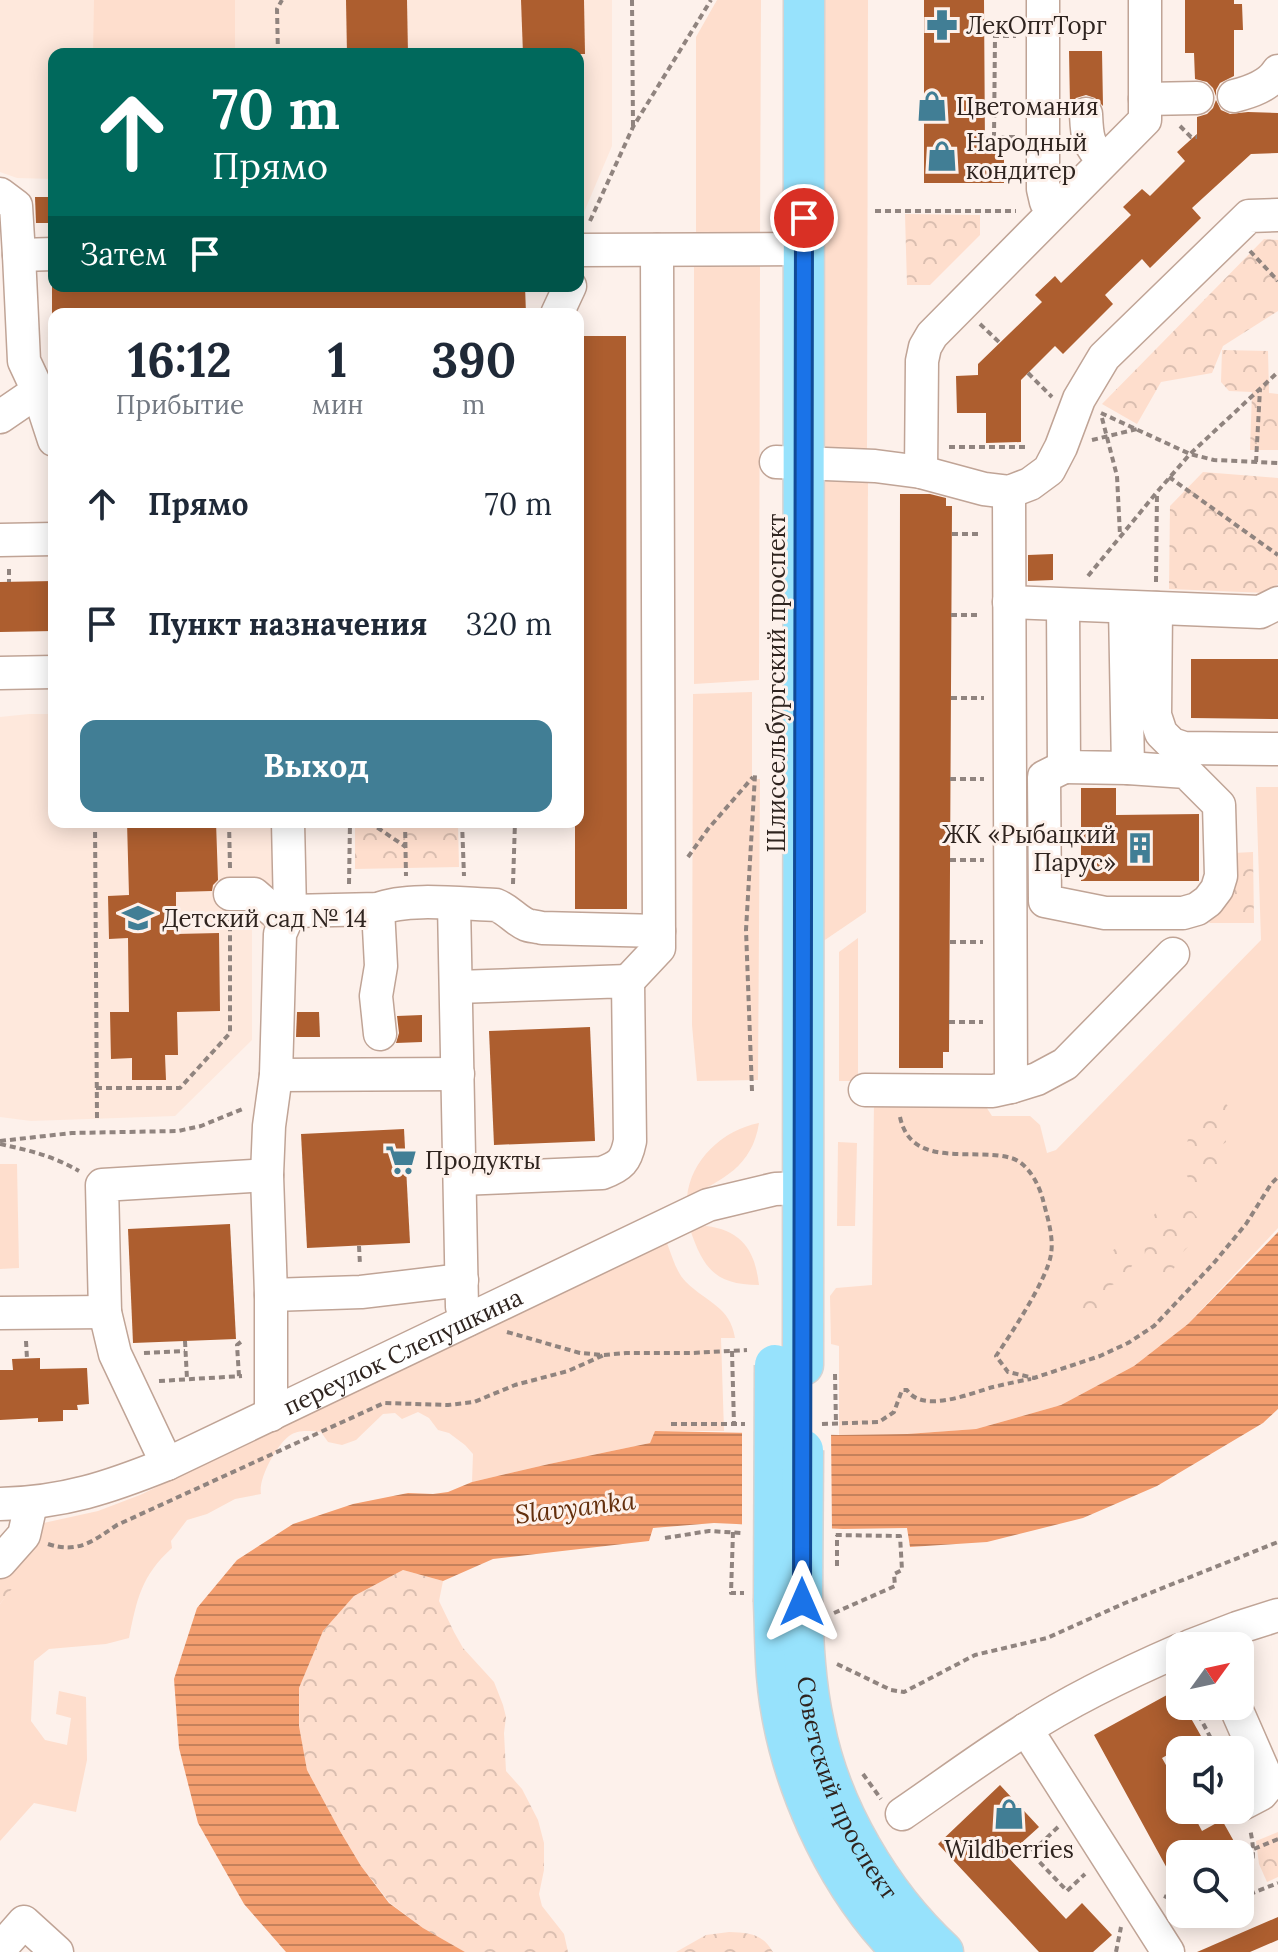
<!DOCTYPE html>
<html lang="ru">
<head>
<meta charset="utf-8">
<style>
  body { margin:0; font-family:Lora,serif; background:#f2f2f3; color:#1f2937; height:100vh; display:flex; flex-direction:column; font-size:30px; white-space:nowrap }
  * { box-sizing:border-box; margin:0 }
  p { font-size:26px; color:#747a83 }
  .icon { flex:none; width:44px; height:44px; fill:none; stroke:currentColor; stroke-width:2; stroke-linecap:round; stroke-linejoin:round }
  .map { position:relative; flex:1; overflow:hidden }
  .side { position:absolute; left:48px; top:308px; width:536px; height:520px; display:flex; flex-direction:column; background:#fff; border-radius:16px; box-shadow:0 4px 20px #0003 }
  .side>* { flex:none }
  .banner { position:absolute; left:48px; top:48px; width:536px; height:244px; border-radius:16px; box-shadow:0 4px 20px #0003; background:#00695c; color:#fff; overflow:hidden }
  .needle { width:52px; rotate:57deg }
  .tools { position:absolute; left:1166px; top:1632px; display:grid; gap:16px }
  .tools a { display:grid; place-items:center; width:88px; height:88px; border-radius:16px; background:#fff; box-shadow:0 4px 20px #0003; font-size:40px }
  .pin { position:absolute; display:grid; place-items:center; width:68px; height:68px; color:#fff; margin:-34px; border:4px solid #fff; border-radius:50%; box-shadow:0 2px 8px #0007 }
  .me { position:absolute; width:88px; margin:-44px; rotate:0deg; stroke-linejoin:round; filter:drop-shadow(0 0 6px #0008) }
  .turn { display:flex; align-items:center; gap:28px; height:168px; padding:0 32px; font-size:36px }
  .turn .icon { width:104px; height:104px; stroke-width:2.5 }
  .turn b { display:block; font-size:56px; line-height:68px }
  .then { display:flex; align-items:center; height:76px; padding:0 32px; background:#0003; gap:16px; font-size:30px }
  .eta { display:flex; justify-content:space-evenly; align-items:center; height:136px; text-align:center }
  .eta b { font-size:48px; font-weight:700; line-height:56px }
  .primary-button { display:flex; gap:16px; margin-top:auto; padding:16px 32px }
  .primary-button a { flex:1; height:92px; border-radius:16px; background:#417e95; color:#fff; font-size:32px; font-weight:700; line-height:92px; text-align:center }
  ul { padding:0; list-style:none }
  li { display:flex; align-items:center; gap:24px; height:120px; padding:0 32px }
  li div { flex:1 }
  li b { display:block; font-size:30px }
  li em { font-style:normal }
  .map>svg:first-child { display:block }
  .built { fill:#fee8dc }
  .grass { fill:#fedecd }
  .forest { fill:url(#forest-crowns) }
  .water { fill:url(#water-rules) }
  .pier { fill:#fdf1eb }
  .building { fill:#ad5e2f }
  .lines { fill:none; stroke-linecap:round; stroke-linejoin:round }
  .minor-casing { stroke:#c0a496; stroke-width:35 }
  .major-casing { stroke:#d5d3d2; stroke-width:43 }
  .path { stroke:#90847f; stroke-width:4; stroke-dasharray:6 4; stroke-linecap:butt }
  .minor { stroke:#fff; stroke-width:32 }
  .major { stroke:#97e2fc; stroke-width:40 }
  .major-bridge-casing { stroke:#d5d3d2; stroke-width:43; stroke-linecap:butt }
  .major-bridge { stroke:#97e2fc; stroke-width:40 }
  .route-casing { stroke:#114b97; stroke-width:20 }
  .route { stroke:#1a73e8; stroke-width:14 }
  .labels { text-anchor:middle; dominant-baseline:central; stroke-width:6; stroke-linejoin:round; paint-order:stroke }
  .poi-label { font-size:24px; fill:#2f241f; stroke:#fdf1eb; text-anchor:start }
  .street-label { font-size:24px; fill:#2f241f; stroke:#fdf1eb }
  .water-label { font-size:26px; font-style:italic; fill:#642f0c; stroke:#fdf1eb }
</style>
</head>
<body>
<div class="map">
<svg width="1278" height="1952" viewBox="0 0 1278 1952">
  <defs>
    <pattern id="forest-crowns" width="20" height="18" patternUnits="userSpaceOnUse" patternTransform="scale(2)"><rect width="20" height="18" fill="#fedecd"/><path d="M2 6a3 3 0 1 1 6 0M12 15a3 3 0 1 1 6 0" fill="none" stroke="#dabeb0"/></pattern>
    <pattern id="water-rules" width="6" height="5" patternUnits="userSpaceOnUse" patternTransform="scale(2)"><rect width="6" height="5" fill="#f39e6f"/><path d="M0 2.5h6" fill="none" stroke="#c5815b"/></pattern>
  </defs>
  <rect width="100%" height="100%" fill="#fdf1eb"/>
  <g class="built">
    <path d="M0,0H612V146L582,217H578V54H54V179L17,178L0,172Z"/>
    <path d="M29,714H54V822H277L280,905L267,928L252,929V1040L175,1116L31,1121L0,1117V717Z"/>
  </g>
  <g class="grass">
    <path d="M94,0H235V54H93Z"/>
    <path d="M717,0H761L760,236L696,235V37Z"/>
    <path d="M820,0H868L867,454L830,450L819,444Z"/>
    <path d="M694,259L760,262L759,680L694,684Z"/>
    <path d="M820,475L868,477L866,912L819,944Z"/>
    <path d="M752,692V779H760L758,1080L697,1081L692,1025L693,694Z"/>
    <path d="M1256,787H1278V1228L1188,1324L1134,1366L1061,1405L976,1429L907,1434L839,1435V1346L831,1344L830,1296L836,1288L872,1285L874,1100L981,1099L992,1116H1030L1040,1125L1047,1153L1056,1150L1261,940Z"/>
    <path d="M858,938V1081H839V952Z"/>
    <path d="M759,1123C752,1167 723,1179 687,1198C690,1160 723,1130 759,1123Z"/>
    <path d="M838,1142L857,1143L855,1226H837Z"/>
    <path d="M0,1164H17L19,1268L0,1269Z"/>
    <path d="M706,1226C742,1230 755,1251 759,1285C715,1285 703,1268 690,1229Z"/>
    <path d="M667,1243C672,1256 676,1272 686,1282C707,1303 730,1306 735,1338H721L724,1431H656L650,1443L549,1464L472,1482L473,1454L465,1445L449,1433L438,1430L429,1418L418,1412L402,1419L395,1413L383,1414L356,1440L342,1445L328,1442L321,1432C311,1431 298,1429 289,1436C276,1446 258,1479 261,1494L235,1499L207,1514L187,1520L171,1541L172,1548C141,1576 137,1599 129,1638L106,1644L49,1649L34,1661L31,1721L45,1740L67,1745L71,1718L56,1714L59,1691L86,1697L87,1760L76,1812L34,1803L0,1841V1604L17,1581L15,1561L39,1524L98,1511L140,1495Z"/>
  </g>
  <g class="forest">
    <path d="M905,214L980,215V235L930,285H907Z"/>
    <path d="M1264,239L1278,240V311L1223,346L1212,373L1161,382L1137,424L1102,404Z"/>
    <path d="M1222,350L1268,351L1269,393L1278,394V450H1250L1252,392L1229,391L1221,382Z"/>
    <path d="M1203,472L1278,478V584L1267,593L1169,589L1170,506Z"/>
    <path d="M458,822L459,867L355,869V822Z"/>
    <path d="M1253,852L1254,923H1209L1225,902L1233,853Z"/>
    <path d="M1222,1100L1230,1108L1225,1129L1226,1142L1217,1149L1218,1173L1212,1185L1201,1189L1189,1179L1181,1167C1186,1153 1192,1110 1202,1104C1208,1100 1215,1101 1222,1100Z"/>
    <path d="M1174,1200L1187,1205L1203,1224C1200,1237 1192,1242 1183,1252C1177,1262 1177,1267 1167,1275C1163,1275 1158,1275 1155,1273C1138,1264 1145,1227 1154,1215C1159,1208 1167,1204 1174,1200Z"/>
    <path d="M1116,1248L1127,1250L1136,1255C1130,1273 1126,1279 1108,1287C1110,1305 1107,1315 1090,1323L1079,1315L1080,1297L1086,1285L1096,1279L1105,1256Z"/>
    <path d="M15,1561L18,1581L0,1604V1574Z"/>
    <path d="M403,1570L443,1581L439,1601L454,1632L463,1648L494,1682L503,1705L506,1717L504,1733L506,1771L522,1789L538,1820L544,1843V1870L539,1894L542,1906L564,1934L568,1952H465L423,1928L390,1903L361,1866L340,1831L307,1770L299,1726V1688L323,1631L354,1596Z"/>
    <path d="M1278,1832V1877L1267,1882L1259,1864L1256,1841Z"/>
    <path d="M729,1932C749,1933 762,1933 773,1952H676L706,1935Z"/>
  </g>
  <path class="water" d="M1278,1232V1409L1263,1423L1157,1486L1083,1518L987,1542L910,1547L907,1528L843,1529L714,1523L653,1528L649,1541L493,1559L443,1581L403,1570L354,1596L323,1631L299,1688V1726L307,1770L340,1831L361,1866L389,1903L423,1928L465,1952H286L244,1904L198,1823L179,1748L174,1679L197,1608L237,1560L293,1524L353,1504L408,1493L433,1494L448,1492L472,1482L549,1464L650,1443L655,1431L839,1435L907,1434L976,1429L1061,1405L1134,1366L1188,1324Z"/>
  <path class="pier" d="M742,1428L831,1431L832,1532L742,1529Z"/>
  <g class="building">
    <path d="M346,0H407L408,54H347Z"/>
    <path d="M521,0H584L585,54H523Z"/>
    <path d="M924,0H984L985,149H1004V183H924Z"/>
    <path d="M1185,0H1234V4H1242L1243,30H1234V76L1220,83L1216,90V96L1213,88L1207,82L1195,79L1194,53H1185Z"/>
    <path d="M1069,51H1102L1103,106L1095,98L1086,95L1076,98L1070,105Z"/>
    <path d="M1216,100L1221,110L1230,114L1248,112L1278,113V153L1251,154L1192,208L1201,218L1150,268L1142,259L1105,295L1113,304L1063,354L1055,346L1021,380V442L986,443V413H957L956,376L978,375V364L1042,302L1035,295L1055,276L1061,283L1131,215L1123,207L1142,189L1150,196L1185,161L1177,152L1197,134V117L1207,114L1213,108Z"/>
    <path d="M35,197H54V223H36Z"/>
    <path d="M52,286H525L526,314H52Z"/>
    <path d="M578,336H626L627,909H575V822H578Z"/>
    <path d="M900,494H930L946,498V506H952L949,1052H943V1068H899Z"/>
    <path d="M1053,554V580L1028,581V555Z"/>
    <path d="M54,581V631L0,632V582Z"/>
    <path d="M1191,659H1278V719L1191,718Z"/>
    <path d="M1081,788H1116V815L1199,814V881H1081Z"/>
    <path d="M127,822H216L218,880L213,885L212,891L176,892V934L219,933L220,1011L177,1012L178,1055H165L166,1080H132V1058L111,1059L110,1012H129L128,938L109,939L108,896L129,895Z"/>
    <path d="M297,1012H319L320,1037H296Z"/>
    <path d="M422,1015V1042L396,1043L399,1033L397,1016Z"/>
    <path d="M590,1027L595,1141L494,1145L489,1031Z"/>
    <path d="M404,1129L410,1243L307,1248L301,1134Z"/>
    <path d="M230,1224L236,1339L133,1343L128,1229Z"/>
    <path d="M40,1358V1369L87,1368L89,1404L77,1405L78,1410H63V1421L38,1422V1418L0,1420V1370H13L12,1359Z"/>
    <path d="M1176,1690L1180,1698V1706H1184L1201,1736L1162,1758L1180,1790V1810H1191L1202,1831L1222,1820L1241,1854H1180V1892L1094,1735Z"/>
    <path d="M1000,1785L1039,1827L1007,1856L1066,1919L1082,1903L1112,1935L1093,1952H1039L938,1844Z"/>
    <path d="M1278,1917V1940L1250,1952H1197Z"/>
  </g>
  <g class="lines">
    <defs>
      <g id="minor">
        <path d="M1043,0V189L1046,202L1054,211"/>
        <path d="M1234,96C1250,92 1269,86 1278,71"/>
        <path d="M1145,99L1197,98"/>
        <path d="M1086,114C1087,136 1087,145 1104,160"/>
        <path d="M0,194L16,206L19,255L54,254"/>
        <path d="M578,250L804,249"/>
        <path d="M19,255L24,361L38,391L54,440"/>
        <path d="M557,314L570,286"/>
        <path d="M0,417L38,391"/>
        <path d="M776,462L875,466L921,472L984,489L1009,492L1030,484L1049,470L1061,447L1079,399L1104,357L1249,216L1278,215"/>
        <path d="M921,472L922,361L925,347L932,335L1145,120V0"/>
        <path d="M0,540L54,539"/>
        <path d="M1009,602L1260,612L1278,603"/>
        <path d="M1063,605L1064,767L1128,768L1125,607"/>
        <path d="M1156,608L1155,715L1161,733L1172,744L1184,748L1278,749"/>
        <path d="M0,673L54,672"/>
        <path d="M1064,767L1044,777L1045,901L1105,913H1183L1197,909L1208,901L1217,889L1221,876L1219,805L1186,772L1128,768"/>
        <path d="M288,822L290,911L280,934L276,1075L458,1074"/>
        <path d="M230,894H254L277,914"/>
        <path d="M454,904L462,1307L467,1320"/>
        <path d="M378,909L381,966L376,996L380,1034"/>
        <path d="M290,911L378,909C408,897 463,904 496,905C509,910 515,920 527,925C529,926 540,927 542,928L659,931"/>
        <path d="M628,981L659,948L657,250"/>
        <path d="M457,987L628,981L630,1141C626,1161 621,1166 602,1173L460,1179"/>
        <path d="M1011,1087L1037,1079L1065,1064L1173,954"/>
        <path d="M865,1090L993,1091L1011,1087L1009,492"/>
        <path d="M271,1295L361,1292L462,1280"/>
        <path d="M0,1313L105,1312"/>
        <path d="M271,1415V1295L267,1175L269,1126L276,1075"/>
        <path d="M167,1464L115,1354L105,1312L102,1185L267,1175"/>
        <path id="s1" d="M0,1504C63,1503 110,1487 167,1464L708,1205L775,1189L803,1188"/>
        <path d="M0,1562L24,1535L31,1504"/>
        <path d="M1190,1646L1237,1628L1278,1615"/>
        <path d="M1235,1706L1267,1779V1787L1261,1794L1240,1805"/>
        <path d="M1026,1729L1168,1952"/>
        <path d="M902,1814C943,1786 983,1756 1025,1730C1074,1698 1127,1673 1180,1650"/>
        <path d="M0,1949L24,1922L57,1952"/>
      </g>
      <g id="major">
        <path d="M803,1365L804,0"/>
        <path d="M774,1602C775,1627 775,1652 777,1676C785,1773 834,1883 903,1952"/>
        <path id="s2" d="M802,1602C803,1643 805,1684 814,1725C830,1808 881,1895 943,1952"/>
      </g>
    </defs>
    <use href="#minor" class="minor-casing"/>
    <use href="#major" class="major-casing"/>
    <g class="path">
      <path d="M632,0L633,126"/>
      <path d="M278,54L277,9L282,0"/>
      <path d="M1180,126L1191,137H1197"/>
      <path d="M1015,137H994L995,36H1016"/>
      <path d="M875,211H1016"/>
      <path d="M590,221L633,127L711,0"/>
      <path d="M1250,251L1278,281"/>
      <path d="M980,324L1000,343"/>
      <path d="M1028,373L1052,397"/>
      <path d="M1101,413L1190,454L1214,460L1278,463"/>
      <path d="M1102,418L1117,476L1120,535"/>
      <path d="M1092,440L1137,429"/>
      <path d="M949,447H1028"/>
      <path d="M1256,462L1260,389"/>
      <path d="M1169,477L1278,555"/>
      <path d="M952,534H981"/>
      <path d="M9,569V582"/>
      <path d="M1088,576L1157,492L1190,454L1278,372"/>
      <path d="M1156,582L1157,492"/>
      <path d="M951,615H981"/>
      <path d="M951,698H984"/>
      <path d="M950,779H984"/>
      <path d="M95,822L97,1118"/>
      <path d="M229,822L230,868"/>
      <path d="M369,822L406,847"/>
      <path d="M405,822L406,876"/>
      <path d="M462,822L464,876"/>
      <path d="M688,857L708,829L753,777"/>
      <path d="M950,860H984"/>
      <path d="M349,884L350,822"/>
      <path d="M513,884L515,822"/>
      <path d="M950,942H983"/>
      <path d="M949,1022H983"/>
      <path d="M96,1088H180L230,1033V920"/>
      <path d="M752,1091L746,930L755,775"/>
      <path d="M900,1117C911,1170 974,1147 1011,1158C1027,1162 1039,1184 1043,1200C1047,1216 1054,1237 1051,1254C1048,1278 1011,1334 996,1356L1008,1372L1034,1378L1100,1356L1128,1343L1154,1326L1213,1264L1246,1224L1271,1184L1278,1177"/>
      <path d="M0,1141L72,1133L178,1131L201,1126L245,1108"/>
      <path d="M0,1144C31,1151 51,1155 79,1171"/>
      <path d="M359,1246L360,1265"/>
      <path d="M507,1332L580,1353L604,1355L626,1353H692L747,1350"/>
      <path d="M26,1341L27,1359"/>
      <path d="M185,1341L187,1379"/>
      <path d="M732,1351L734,1424"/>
      <path d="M144,1353L185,1351"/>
      <path d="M835,1374L836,1424"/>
      <path d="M239,1376L237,1345L242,1341"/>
      <path d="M159,1381L242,1376"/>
      <path d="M671,1424H745"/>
      <path d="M822,1424L879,1422L894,1412L902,1390H907C923,1414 971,1393 993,1387C1006,1384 1019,1381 1031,1379"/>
      <path d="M733,1532L731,1593H744"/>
      <path d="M665,1538L709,1531L742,1533"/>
      <path d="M48,1544C78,1554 93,1541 117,1525L384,1403L448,1405L474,1402L515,1385L568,1371L604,1355"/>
      <path d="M837,1566V1535"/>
      <path d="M834,1613L895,1586L894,1574L902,1570L900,1536L834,1535"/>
      <path d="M837,1664L891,1690L904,1692L975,1655L1047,1638L1125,1603L1278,1542"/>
      <path d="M1248,1683L1247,1668L1252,1652"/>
      <path d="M1194,1706L1217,1750"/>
      <path d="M863,1774L881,1799"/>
      <path d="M1058,1827L1031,1853L1067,1891L1085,1874"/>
      <path d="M1254,1849L1278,1839"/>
      <path d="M1164,1896L1180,1903"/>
      <path d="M1240,1896C1251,1868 1257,1860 1250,1829"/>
      <path d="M1240,1898L1278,1883"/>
      <path d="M1183,1925L1203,1914"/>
      <path d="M1116,1952L1121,1927"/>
    </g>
    <use href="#minor" class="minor"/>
    <use href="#major" class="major"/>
    <defs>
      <g id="major-bridge">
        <path d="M774,1602L775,1365"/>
        <path d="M802,1602L803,1450"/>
      </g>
    </defs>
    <use href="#major-bridge" class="major-bridge-casing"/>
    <use href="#major-bridge" class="major-bridge"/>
  </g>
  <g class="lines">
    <defs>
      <path id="route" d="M802,1602L804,218"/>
    </defs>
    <use href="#route" class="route-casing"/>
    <use href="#route" class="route"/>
  </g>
  <defs>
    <symbol id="pharmacy-bare" viewBox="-9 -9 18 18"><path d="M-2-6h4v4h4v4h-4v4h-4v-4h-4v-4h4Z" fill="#417e95" stroke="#fdf1eb" stroke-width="2.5" paint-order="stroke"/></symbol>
    <symbol id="shop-bare" viewBox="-9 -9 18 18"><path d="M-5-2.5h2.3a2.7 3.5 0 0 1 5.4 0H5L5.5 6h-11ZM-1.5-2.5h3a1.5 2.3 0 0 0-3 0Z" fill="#417e95" stroke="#fdf1eb" stroke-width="2.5" paint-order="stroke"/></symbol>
    <symbol id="building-bare" viewBox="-9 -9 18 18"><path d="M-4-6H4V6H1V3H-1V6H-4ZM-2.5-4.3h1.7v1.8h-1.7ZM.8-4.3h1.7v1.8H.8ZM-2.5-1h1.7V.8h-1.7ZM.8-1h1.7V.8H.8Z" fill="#417e95" stroke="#fdf1eb" stroke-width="2.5" paint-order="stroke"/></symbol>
    <symbol id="school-bare" viewBox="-9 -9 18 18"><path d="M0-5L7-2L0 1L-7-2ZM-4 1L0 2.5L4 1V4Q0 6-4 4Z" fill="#417e95" stroke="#fdf1eb" stroke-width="2.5" paint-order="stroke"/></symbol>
    <symbol id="supermarket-bare" viewBox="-9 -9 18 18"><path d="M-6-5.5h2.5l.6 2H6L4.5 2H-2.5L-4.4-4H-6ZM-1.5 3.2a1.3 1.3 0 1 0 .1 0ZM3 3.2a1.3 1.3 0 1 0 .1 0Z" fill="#417e95" stroke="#fdf1eb" stroke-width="2.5" paint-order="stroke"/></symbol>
  </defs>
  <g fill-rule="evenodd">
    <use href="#pharmacy-bare" x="920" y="3" width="44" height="44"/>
    <use href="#shop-bare" x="910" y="84" width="44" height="44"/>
    <use href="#shop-bare" x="920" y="134" width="44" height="44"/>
    <use href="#building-bare" x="1118" y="826" width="44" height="44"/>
    <use href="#school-bare" x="116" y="896" width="44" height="44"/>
    <use href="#supermarket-bare" x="379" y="1138" width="44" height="44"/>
    <use href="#shop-bare" x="987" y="1792" width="44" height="44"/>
  </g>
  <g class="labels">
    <g class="poi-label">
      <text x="966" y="25">ЛекОптТорг</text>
      <text x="956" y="106">Цветомания</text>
      <text x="966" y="142">Народный<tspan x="966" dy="28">кондитер</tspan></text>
      <text x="1116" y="834" text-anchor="end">ЖК «Рыбацкий<tspan x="1116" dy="28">Парус»</tspan></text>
      <text x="162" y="918">Детский сад № 14</text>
      <text x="425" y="1160">Продукты</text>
      <text x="1009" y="1849" text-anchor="middle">Wildberries</text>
    </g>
    <g class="street-label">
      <text transform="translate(776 683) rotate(-90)">Шлиссельбургский проспект</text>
      <text stroke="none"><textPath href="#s1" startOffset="434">переулок Слепушкина</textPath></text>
      <text stroke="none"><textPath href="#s2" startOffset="194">Советский проспект</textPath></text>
    </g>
    <g class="water-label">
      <text transform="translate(575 1507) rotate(-7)">Slavyanka</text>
    </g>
  </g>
</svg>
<div class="tools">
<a><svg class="needle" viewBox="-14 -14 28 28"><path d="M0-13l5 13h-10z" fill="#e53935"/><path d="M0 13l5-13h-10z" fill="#747a83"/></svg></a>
<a><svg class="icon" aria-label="sound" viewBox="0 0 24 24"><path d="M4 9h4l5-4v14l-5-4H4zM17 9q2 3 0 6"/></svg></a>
<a><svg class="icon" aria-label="search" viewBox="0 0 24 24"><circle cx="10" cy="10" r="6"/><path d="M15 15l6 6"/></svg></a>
</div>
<div class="pin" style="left:804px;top:218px;background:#d93025"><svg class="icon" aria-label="arrive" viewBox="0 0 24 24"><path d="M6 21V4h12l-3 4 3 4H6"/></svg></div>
<svg class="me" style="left:802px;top:1602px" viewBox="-20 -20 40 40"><path d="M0-17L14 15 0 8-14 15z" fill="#1a73e8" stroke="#fff" stroke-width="4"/></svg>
<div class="banner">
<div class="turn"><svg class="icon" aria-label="ahead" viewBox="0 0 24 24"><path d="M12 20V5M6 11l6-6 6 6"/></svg><div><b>70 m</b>Прямо</div></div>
<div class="then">Затем<svg class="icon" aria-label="arrive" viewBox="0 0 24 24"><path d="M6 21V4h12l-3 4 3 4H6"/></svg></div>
</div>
<section class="side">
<div class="eta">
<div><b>16:12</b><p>Прибытие</p></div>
<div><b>1</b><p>мин</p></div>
<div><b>390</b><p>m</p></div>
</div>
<ul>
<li><svg class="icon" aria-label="ahead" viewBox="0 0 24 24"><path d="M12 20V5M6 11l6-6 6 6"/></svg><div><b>Прямо</b></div><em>70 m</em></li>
<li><svg class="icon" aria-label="arrive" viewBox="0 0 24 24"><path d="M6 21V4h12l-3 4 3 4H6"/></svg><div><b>Пункт назначения</b></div><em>320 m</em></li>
</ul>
<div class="primary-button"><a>Выход</a></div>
</section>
</div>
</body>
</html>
